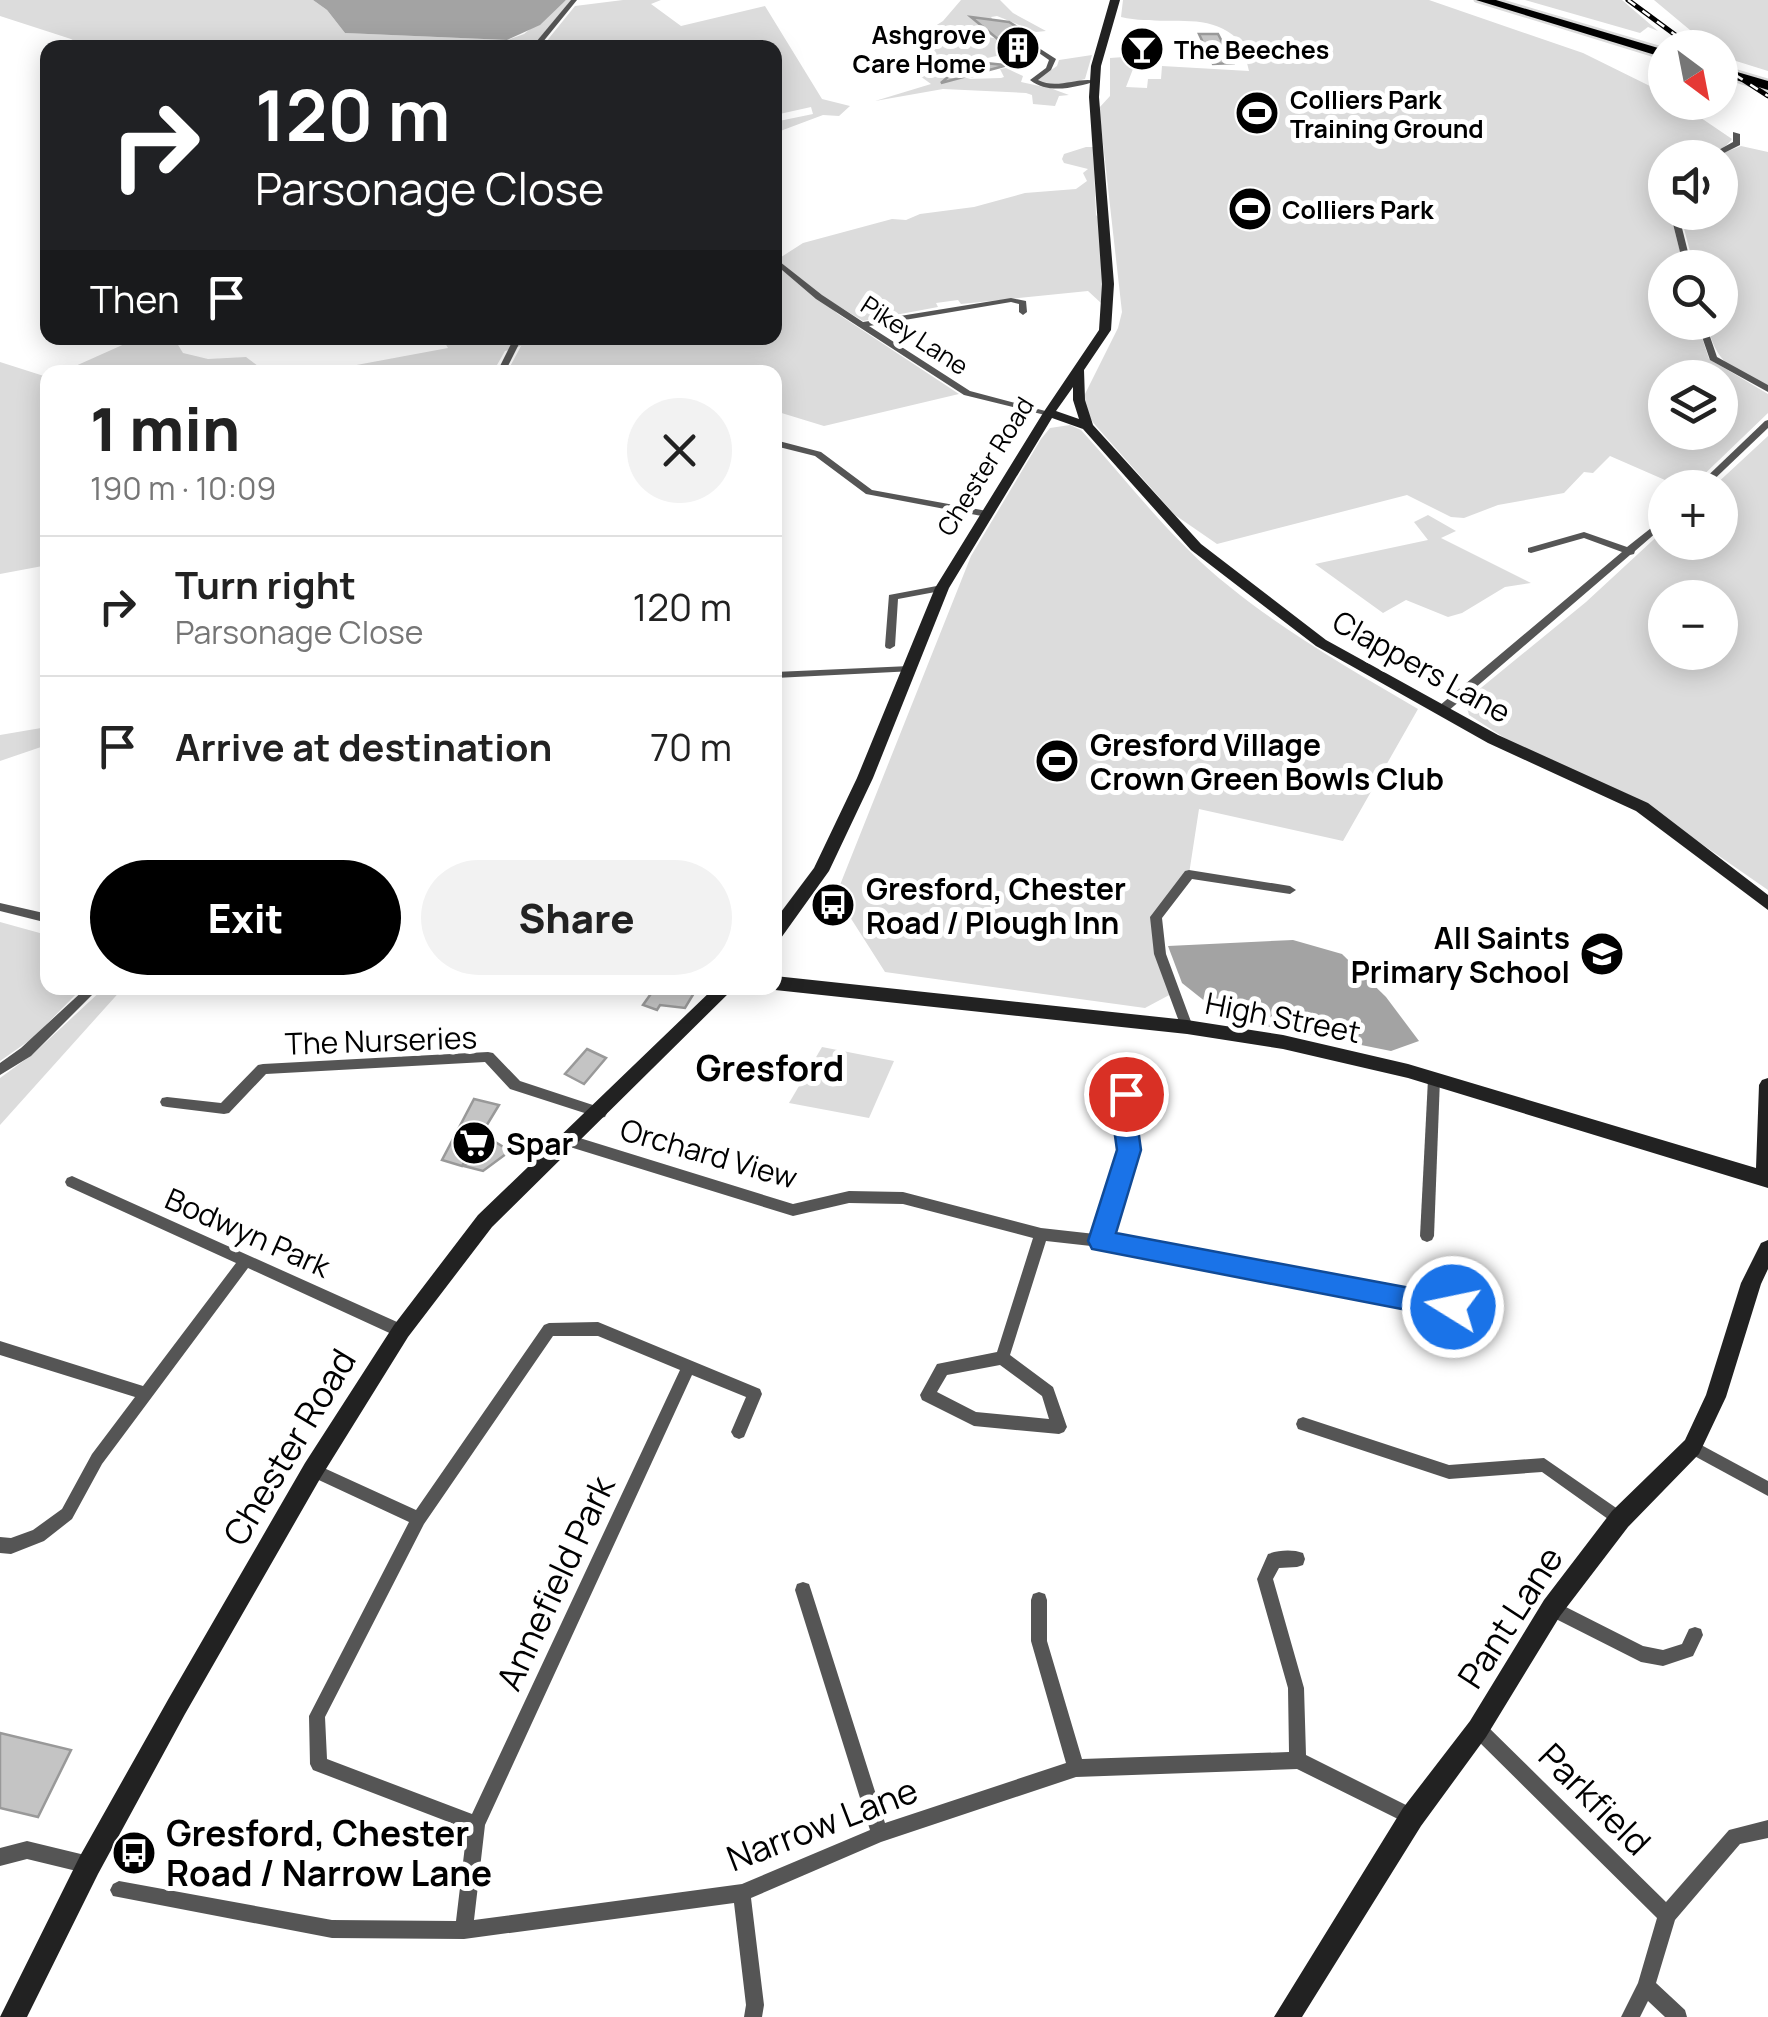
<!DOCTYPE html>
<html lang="en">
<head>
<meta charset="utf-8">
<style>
  body { margin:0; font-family:Manrope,sans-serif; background:#f2f2f2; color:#222; height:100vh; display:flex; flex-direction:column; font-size:38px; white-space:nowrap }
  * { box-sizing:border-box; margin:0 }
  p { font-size:32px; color:#767676 }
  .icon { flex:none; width:55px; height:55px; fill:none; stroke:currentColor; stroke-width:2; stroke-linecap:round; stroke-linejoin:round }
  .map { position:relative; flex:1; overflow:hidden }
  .panel { position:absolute; left:40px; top:365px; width:742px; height:630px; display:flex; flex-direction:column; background:#fff; border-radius:20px; box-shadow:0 5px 25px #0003 }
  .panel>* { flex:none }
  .top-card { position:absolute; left:40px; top:40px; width:742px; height:305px; border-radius:20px; box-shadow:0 5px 25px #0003; background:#202124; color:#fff; overflow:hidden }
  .needle { width:65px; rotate:148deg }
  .controls { position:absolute; left:1648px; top:30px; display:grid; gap:20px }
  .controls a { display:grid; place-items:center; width:90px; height:90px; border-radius:50%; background:#fff; box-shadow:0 5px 25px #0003; font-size:50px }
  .pin { position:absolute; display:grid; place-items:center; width:85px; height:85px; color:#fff; margin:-42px; border:5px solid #fff; border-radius:50%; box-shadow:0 2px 10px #0007 }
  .me { position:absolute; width:110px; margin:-55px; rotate:280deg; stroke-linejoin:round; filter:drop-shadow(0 0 8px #0008) }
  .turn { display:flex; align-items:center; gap:35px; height:210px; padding:0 50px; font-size:45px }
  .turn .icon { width:130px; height:130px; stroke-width:2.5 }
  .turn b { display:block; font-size:70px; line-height:85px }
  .then { display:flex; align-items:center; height:95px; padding:0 50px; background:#0003; gap:20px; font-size:38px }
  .round { display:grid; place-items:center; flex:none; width:105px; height:105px; border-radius:52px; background:#f2f2f2 }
  .summary { display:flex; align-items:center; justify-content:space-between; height:170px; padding:0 50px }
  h1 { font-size:60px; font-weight:800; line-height:75px }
  .action { display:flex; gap:20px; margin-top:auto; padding:20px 50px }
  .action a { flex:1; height:115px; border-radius:60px; background:#000; color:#fff; font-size:40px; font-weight:800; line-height:115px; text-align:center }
  .action a+a { background:#f2f2f2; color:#222 }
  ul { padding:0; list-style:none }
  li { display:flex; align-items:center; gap:30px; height:140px; padding:0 50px; border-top:2px solid #e0e0e0 }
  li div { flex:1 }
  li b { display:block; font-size:38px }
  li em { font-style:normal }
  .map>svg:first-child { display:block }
  .green { fill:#dcdcdc; fill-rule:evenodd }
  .water { fill:#a3a3a3 }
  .building { fill:#c4c4c4; stroke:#999; stroke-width:2.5 }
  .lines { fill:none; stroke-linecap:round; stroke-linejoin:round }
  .highway-casing { stroke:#dbdbdb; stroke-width:5 }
  .street { fill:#555; fill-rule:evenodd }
  .secondary { fill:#222; fill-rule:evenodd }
  .highway { fill:#000; fill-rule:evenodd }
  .rail-casing { stroke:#000; stroke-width:5 }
  .rail { stroke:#fff; stroke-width:2.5; stroke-dasharray:9; stroke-linecap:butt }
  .route { fill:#1a73e8; stroke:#114b97; stroke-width:2.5 }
  .labels { text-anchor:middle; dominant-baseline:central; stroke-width:10; stroke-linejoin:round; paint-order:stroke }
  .far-poi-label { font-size:25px; font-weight:bold; fill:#000; stroke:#fff; text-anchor:start }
  .far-street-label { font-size:25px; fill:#000; stroke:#fff }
  .street-label { font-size:30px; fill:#000; stroke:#fff }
  .poi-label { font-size:30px; font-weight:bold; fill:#000; stroke:#fff; text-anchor:start }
  .quarter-label { font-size:35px; font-weight:bold; fill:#000; stroke:#fff }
  .near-street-label { font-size:35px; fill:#000; stroke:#fff }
  .near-poi-label { font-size:35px; font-weight:bold; fill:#000; stroke:#fff; text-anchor:start }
</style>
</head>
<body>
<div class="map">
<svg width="1768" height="2017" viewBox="0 0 1768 2017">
  <rect width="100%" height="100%" fill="#fff"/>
  <g class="green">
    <path d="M0,0H313L327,10L345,33L507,40L524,34L566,0H572L531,48L84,47L71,39L0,16Z"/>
    <path d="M623,0H661L651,4L681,26L765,6L822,99L850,106L839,116L823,115L775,133L779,121L813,114L811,107L775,115V48H541L575,6Z"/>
    <path d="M961,0H1000L1013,13L1046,31L1036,32L997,16L991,17L993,20H980L992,31L983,36L999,39L1008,46L997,52L1001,55L946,67L958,78L971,75L974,77L967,79L1001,78L1004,77L1000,69L1006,68L1023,76L1021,82L1044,87L1038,79L1057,66L1059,60L1092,55L1085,79L1050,88L1069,95L1059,96L1055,106L1033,104L1032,95L1026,93L943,89L875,101L931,84L920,76L923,68L937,64L921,35L943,21Z"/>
    <path d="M1123,0H1429L1583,53L1662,92L1665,102L1679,103L1732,139C1719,158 1687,157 1665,158V168L1658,171L1665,190V212L1670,213L1684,267L1665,268V322L1697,323L1709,359L1768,394V413L1691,487H1681L1610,456L1593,473L1584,472L1564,493L1498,505L1464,518L1451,517L1407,495L1217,544L1175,515L1096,426L1088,416L1084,396L1118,328L1122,312L1099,108L1110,96V58L1138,56L1126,87L1147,88L1148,79H1161L1162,66L1249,71L1247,63L1254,62C1223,2 1175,29 1121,17ZM1665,378H1720V432H1665Z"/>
    <path d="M1525,0H1622L1658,31L1648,27L1640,33Z"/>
    <path d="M1654,0H1768V71L1720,56V48L1706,47L1708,45Z"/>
    <path d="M1741,146L1768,152V385C1730,367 1717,366 1707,323L1720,322V268L1694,267L1680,213L1720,212V158L1713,157Z"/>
    <path d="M1086,147H1093L1096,215L1101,221L1105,289L1101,303L1088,291L961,304L958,300L936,303L938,307L863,321L832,302L831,308L838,314L959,394L824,426L775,411V372H507L521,346L505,351L493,372H313L328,366L335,369L448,348L442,338H775V261L803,243L892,219L906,220L920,214L974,207L1025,193L1076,189L1087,181L1083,173L1088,169L1064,163L1062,159L1064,154Z"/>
    <path d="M138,338H179L175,340L183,353L208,359L246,357L266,372H62Z"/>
    <path d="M0,362L47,377L48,565L0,574Z"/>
    <path d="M1070,425L1081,430C1129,483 1174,543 1230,587C1288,634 1354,671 1418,709L1343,841L1199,809L1189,874L1156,917L1173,993L1145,1008L885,972L836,895L971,556L1041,439L1050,428Z"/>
    <path d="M1768,436V890L1634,797L1517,746L1469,715L1465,701L1586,602L1665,529V542H1720V488L1713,487ZM1665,598H1720V652H1665Z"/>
    <path d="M1428,515L1456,531L1441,538L1531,583L1505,587L1462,613L1448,617L1406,600L1383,613L1315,564L1428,540L1414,522Z"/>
    <path d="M47,727V741L41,747L0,761V735Z"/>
    <path d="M0,922L47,935L48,988H82L33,1038L0,1061Z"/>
    <path d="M104,988H123L0,1125V1078L33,1054Z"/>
    <path d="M822,1047L894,1061L869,1118L789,1103Z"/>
  </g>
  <g class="water">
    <path d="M313,0H566L540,25L507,40L345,33L327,10Z"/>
    <path d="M1293,940L1342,954L1386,997L1419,1041L1391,1051L1226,1018L1182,983L1168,946Z"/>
  </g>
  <g class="building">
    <path d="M971,17L1009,22L1035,38L1024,39V47L1016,54Z"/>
    <path d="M1199,34H1218L1233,63L1213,64Z"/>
    <path d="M966,61L1004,65V66L941,83Z"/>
    <path d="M655,988H697L685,1008L660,1005L657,1010L643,1005Z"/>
    <path d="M587,1049L606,1058L584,1084L565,1074Z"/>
    <path d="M474,1099L499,1105L462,1166L442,1160Z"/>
    <path d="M492,1140L510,1151L483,1171L464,1166Z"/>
    <path d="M0,1733L71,1750L38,1817L0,1808Z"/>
  </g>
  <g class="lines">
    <defs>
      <g id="highway">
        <path d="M1476,0H1496L1665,50V58Z"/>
        <path d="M1720,67L1768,81V90L1720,75Z"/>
      </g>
    </defs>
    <use href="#highway" class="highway-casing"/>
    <g class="street">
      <path d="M571,0H577L538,48H531Z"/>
      <path d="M1028,41L1056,59L1051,70L1038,80C1058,90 1078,76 1097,81C1076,87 1049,95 1030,80L1046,68L1049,60L1026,44V42Z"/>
      <path d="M1733,132L1740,134V145L1714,158H1704L1733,142Z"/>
      <path d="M1670,212H1678L1692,268H1684Z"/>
      <path d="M775,258L822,295L863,322L1011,298L1026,301L1027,312L1023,315L1019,312V304L1011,302L869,326L970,391L1053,413L1049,416L964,395L816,299L775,264Z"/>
      <path d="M1697,322H1705L1717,357L1768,385V392L1710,360Z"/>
      <path d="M514,338H522L505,372H497Z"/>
      <path d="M1768,420V428L1705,488H1695L1765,421Z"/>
      <path d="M775,440L821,452L872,490L987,511L992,514L987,517L866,494L815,456L775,446Z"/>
      <path d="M1665,517V525L1635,551L1634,554L1630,555L1447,712H1439L1438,709L1439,706L1622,552L1584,538L1531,553L1528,552V548L1584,532L1627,547Z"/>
      <path d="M942,585L947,588L946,590L898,599L895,646L890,649L886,648L885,646L889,595Z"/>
      <path d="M910,666L914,667V671L775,678V672Z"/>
      <path d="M1189,870L1290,886L1296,890L1290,894L1192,879L1162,918L1166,954L1193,1027L1191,1031H1183L1181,1027L1154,954L1150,917L1185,871Z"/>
      <path d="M0,903L48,914V923L0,911Z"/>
      <path d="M86,988H99L31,1056L0,1075V1063L21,1048Z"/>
      <path d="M488,1052L493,1053L520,1081L605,1109L607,1113L605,1117L600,1118L510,1089L485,1062L266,1074L229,1113L224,1114L167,1107L162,1106L160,1102L162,1098L167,1097L221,1103L258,1065L263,1064Z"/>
      <path d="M1434,1074L1439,1075L1440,1079L1434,1236L1432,1240L1427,1242L1422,1240L1420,1236L1428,1079L1429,1075Z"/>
      <path d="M1126,1089L1131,1090L1133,1094L1130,1107L1136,1151L1108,1236L1482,1306L1487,1307L1489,1312L1487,1317L1482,1318L1100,1247L1046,1241L1010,1355L1053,1387L1067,1427L1064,1432L1059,1434L974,1426L922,1400L920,1395L937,1364L997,1352L1033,1238L903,1204L849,1203L793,1216L570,1147L565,1145L563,1141L565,1137L570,1135L793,1204L849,1191L903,1192L1041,1228L1095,1234L1122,1151L1116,1107L1121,1090ZM1000,1365L1042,1396L1049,1419L976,1412L937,1392L947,1375Z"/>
      <path d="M72,1176L406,1326L408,1331L406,1336L401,1338L396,1336L248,1268L102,1464L72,1519L44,1541L11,1554L0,1553V1537L11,1538L33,1530L62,1509L92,1454L135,1397L0,1355V1341L143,1386L236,1263L67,1186L65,1182L67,1178Z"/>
      <path d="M598,1322L760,1389L762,1394L744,1437L739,1439L734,1437L731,1432L746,1397L692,1375L485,1825L474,1920L742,1884L870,1830L795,1590L797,1584L803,1582L809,1584L811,1590L885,1823L1066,1763L1031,1641V1600L1033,1594L1039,1592L1045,1594L1047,1600V1641L1082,1759L1289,1752L1288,1688L1257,1579L1268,1554C1278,1550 1293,1549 1303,1553L1305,1559L1303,1565L1297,1567L1279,1568L1273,1579L1304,1688L1306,1755L1418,1811L1421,1817L1418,1823L1412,1826L1406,1823L1297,1769L1076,1777L881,1842L751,1898L764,2005L762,2017H744L746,2005L734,1903L464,1939L332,1938L113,1896L110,1890L113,1884L119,1881L332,1920L456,1921L467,1829L313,1770L310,1764L309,1716L409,1522L308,1475L305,1470L308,1465L313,1463L416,1510L544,1325L549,1323ZM553,1336H598L680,1370L472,1814L327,1759L325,1717L424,1524Z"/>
      <path d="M1303,1417L1449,1465L1544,1458L1625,1514L1628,1519L1625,1524L1620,1527L1615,1524L1542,1472L1449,1479L1298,1429L1296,1424L1298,1419Z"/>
      <path d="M1692,1440L1768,1481V1496L1687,1452L1684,1447L1687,1442Z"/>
      <path d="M1552,1600L1643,1646L1663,1650L1682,1644L1689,1629L1695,1627L1701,1629L1703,1635L1693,1656L1663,1666L1641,1662L1546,1614L1544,1608L1546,1602Z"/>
      <path d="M1478,1721L1484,1723L1666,1902L1729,1830L1768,1820V1838L1740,1844L1675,1920L1656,1983L1685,2010L1687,2017H1665L1648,2001L1640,2017H1621L1638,1983L1657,1918L1472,1735L1470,1729L1472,1723Z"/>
      <path d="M27,1841L89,1856L95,1859L98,1865L95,1871L89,1874L27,1859L0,1866V1848Z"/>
    </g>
    <g class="secondary">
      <path d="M1110,0H1120L1101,66L1099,97L1114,284L1111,330L1084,370L1085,400L1093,425L1201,544L1326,640L1498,735L1648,803L1768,895V910L1636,811L1488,743L1316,646L1191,550L1083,429L1052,418L949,588L873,778L829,871L781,938L775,939V920L814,868L857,778L935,588L1043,413L1099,330L1102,284L1089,97L1091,66ZM1073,387V400L1079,419L1056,411Z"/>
      <path d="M775,976L1187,1020L1283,1035L1408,1064L1756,1168L1759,1085L1762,1080L1768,1078V1188L1408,1078L1283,1049L1187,1034L775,990L769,988H775Z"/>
      <path d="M714,988H734L492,1227L408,1337L321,1477L185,1714L98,1874L27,2017H0L80,1856L169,1698L305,1463L394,1325L478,1215Z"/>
      <path d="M1768,1240V1269L1761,1284L1726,1397L1699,1454L1628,1527L1560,1616L1486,1737L1421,1826L1302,2017H1274L1403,1808L1470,1721L1544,1600L1612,1511L1685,1440L1706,1395L1741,1283L1761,1243Z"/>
    </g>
    <use href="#highway" class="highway"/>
    <defs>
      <g id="rail">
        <path d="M1628,0L1693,48"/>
        <path d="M1720,65L1768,96"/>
      </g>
    </defs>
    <use href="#rail" class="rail-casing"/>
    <use href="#rail" class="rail"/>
  </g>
  <path class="route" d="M1126,1084L1134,1087L1138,1094L1135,1107L1141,1150L1116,1233L1453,1296L1462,1299L1466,1307L1462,1316L1453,1319L1092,1249L1088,1241L1117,1150L1111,1107L1118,1087Z"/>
  <defs>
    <symbol id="building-disc" viewBox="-11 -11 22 22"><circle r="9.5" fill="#000" stroke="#fff"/><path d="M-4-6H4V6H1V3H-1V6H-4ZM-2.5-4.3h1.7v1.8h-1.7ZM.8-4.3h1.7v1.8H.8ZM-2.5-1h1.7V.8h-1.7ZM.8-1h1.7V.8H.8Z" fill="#fff"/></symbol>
    <symbol id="bar-disc" viewBox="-11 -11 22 22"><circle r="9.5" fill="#000" stroke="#fff"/><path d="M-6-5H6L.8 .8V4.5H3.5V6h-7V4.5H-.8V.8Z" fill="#fff"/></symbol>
    <symbol id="stadium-disc" viewBox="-11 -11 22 22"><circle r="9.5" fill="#000" stroke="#fff"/><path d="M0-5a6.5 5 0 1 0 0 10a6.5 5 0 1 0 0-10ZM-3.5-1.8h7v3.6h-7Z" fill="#fff"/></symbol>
    <symbol id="bus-disc" viewBox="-11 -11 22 22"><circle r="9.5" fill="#000" stroke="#fff"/><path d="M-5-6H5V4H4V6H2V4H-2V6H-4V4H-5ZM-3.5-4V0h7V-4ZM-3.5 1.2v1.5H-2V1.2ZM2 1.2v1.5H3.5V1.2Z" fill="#fff"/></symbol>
    <symbol id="school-disc" viewBox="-11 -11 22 22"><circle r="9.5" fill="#000" stroke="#fff"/><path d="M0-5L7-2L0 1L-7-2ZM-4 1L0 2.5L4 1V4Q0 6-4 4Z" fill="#fff"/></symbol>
    <symbol id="supermarket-disc" viewBox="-11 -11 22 22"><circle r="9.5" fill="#000" stroke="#fff"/><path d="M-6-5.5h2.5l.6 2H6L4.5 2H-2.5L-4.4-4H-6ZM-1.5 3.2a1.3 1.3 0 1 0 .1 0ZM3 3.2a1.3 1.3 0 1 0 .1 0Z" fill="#fff"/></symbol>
  </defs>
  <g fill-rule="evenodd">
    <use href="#building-disc" x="993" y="23" width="50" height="50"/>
    <use href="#bar-disc" x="1117" y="24" width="50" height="50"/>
    <use href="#stadium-disc" x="1232" y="88" width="50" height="50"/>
    <use href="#stadium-disc" x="1225" y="184" width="50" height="50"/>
    <use href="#stadium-disc" x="1032" y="736" width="50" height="50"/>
    <use href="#bus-disc" x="808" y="880" width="50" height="50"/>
    <use href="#school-disc" x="1577" y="929" width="50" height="50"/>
    <use href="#supermarket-disc" x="449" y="1118" width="50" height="50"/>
    <use href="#bus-disc" x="109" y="1828" width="50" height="50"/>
  </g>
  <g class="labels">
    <g class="far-poi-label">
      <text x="986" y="34" text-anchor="end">Ashgrove<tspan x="986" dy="29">Care Home</tspan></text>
      <text x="1174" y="49">The Beeches</text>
      <text x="1290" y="99">Colliers Park<tspan x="1290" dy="29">Training Ground</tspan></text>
      <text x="1282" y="209">Colliers Park</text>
    </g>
    <g class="far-street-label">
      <text transform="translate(915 335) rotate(33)">Pikey Lane</text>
      <text transform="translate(985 466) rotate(-58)">Chester Road</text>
    </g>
    <g class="street-label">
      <text transform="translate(1422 666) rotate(29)">Clappers Lane</text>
      <text transform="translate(1283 1017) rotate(11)">High Street</text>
      <text transform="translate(381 1040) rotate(-2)">The Nurseries</text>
      <text transform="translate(709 1153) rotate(16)">Orchard View</text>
      <text transform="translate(248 1232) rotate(24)">Bodwyn Park</text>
    </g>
    <g class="poi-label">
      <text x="1090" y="744">Gresford Village<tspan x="1090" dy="34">Crown Green Bowls Club</tspan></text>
      <text x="866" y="888">Gresford, Chester<tspan x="866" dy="34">Road / Plough Inn</tspan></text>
      <text x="1570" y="937" text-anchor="end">All Saints<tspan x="1570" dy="34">Primary School</tspan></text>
      <text x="506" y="1143">Spar</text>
    </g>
    <g class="quarter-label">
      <text x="770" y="1068">Gresford</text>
    </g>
    <g class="near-street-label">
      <text transform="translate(289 1447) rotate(-59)">Chester Road</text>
      <text transform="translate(555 1583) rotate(-65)">Annefield Park</text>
      <text transform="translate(1510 1617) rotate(-57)">Pant Lane</text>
      <text transform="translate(1595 1799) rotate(45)">Parkfield</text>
      <text transform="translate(822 1824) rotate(-21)">Narrow Lane</text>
    </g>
    <g class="near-poi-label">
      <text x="166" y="1833">Gresford, Chester<tspan x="166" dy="40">Road / Narrow Lane</tspan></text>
    </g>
  </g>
</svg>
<div class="controls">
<a><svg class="needle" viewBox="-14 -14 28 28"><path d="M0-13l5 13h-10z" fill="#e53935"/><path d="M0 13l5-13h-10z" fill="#767676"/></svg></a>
<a><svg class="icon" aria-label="sound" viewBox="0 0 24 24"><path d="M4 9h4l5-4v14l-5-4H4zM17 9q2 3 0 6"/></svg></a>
<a><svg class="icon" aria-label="search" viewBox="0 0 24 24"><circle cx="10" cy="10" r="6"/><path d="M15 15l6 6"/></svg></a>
<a><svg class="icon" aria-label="layers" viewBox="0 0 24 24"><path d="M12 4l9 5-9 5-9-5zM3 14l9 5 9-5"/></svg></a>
<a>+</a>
<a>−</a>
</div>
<div class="pin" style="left:1126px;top:1094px;background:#d93025"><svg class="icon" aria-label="arrive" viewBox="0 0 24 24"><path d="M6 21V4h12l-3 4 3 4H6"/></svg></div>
<svg class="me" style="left:1453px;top:1307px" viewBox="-20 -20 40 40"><circle r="17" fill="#1a73e8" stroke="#fff" stroke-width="3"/><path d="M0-11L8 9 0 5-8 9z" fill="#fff"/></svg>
<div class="top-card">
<div class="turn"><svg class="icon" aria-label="right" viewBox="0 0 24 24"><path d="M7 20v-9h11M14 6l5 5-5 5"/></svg><div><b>120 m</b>Parsonage Close</div></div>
<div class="then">Then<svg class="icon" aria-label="arrive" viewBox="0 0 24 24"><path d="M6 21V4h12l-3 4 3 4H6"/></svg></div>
</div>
<section class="panel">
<div class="summary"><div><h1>1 min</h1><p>190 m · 10:09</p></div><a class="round"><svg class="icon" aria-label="close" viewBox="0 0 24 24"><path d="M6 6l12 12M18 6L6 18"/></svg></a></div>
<ul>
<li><svg class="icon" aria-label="right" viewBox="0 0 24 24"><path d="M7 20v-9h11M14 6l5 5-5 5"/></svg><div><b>Turn right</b><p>Parsonage Close</p></div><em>120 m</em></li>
<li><svg class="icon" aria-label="arrive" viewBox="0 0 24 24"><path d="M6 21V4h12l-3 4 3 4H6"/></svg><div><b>Arrive at destination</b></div><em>70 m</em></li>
</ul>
<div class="action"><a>Exit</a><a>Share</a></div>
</section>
</div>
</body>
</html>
